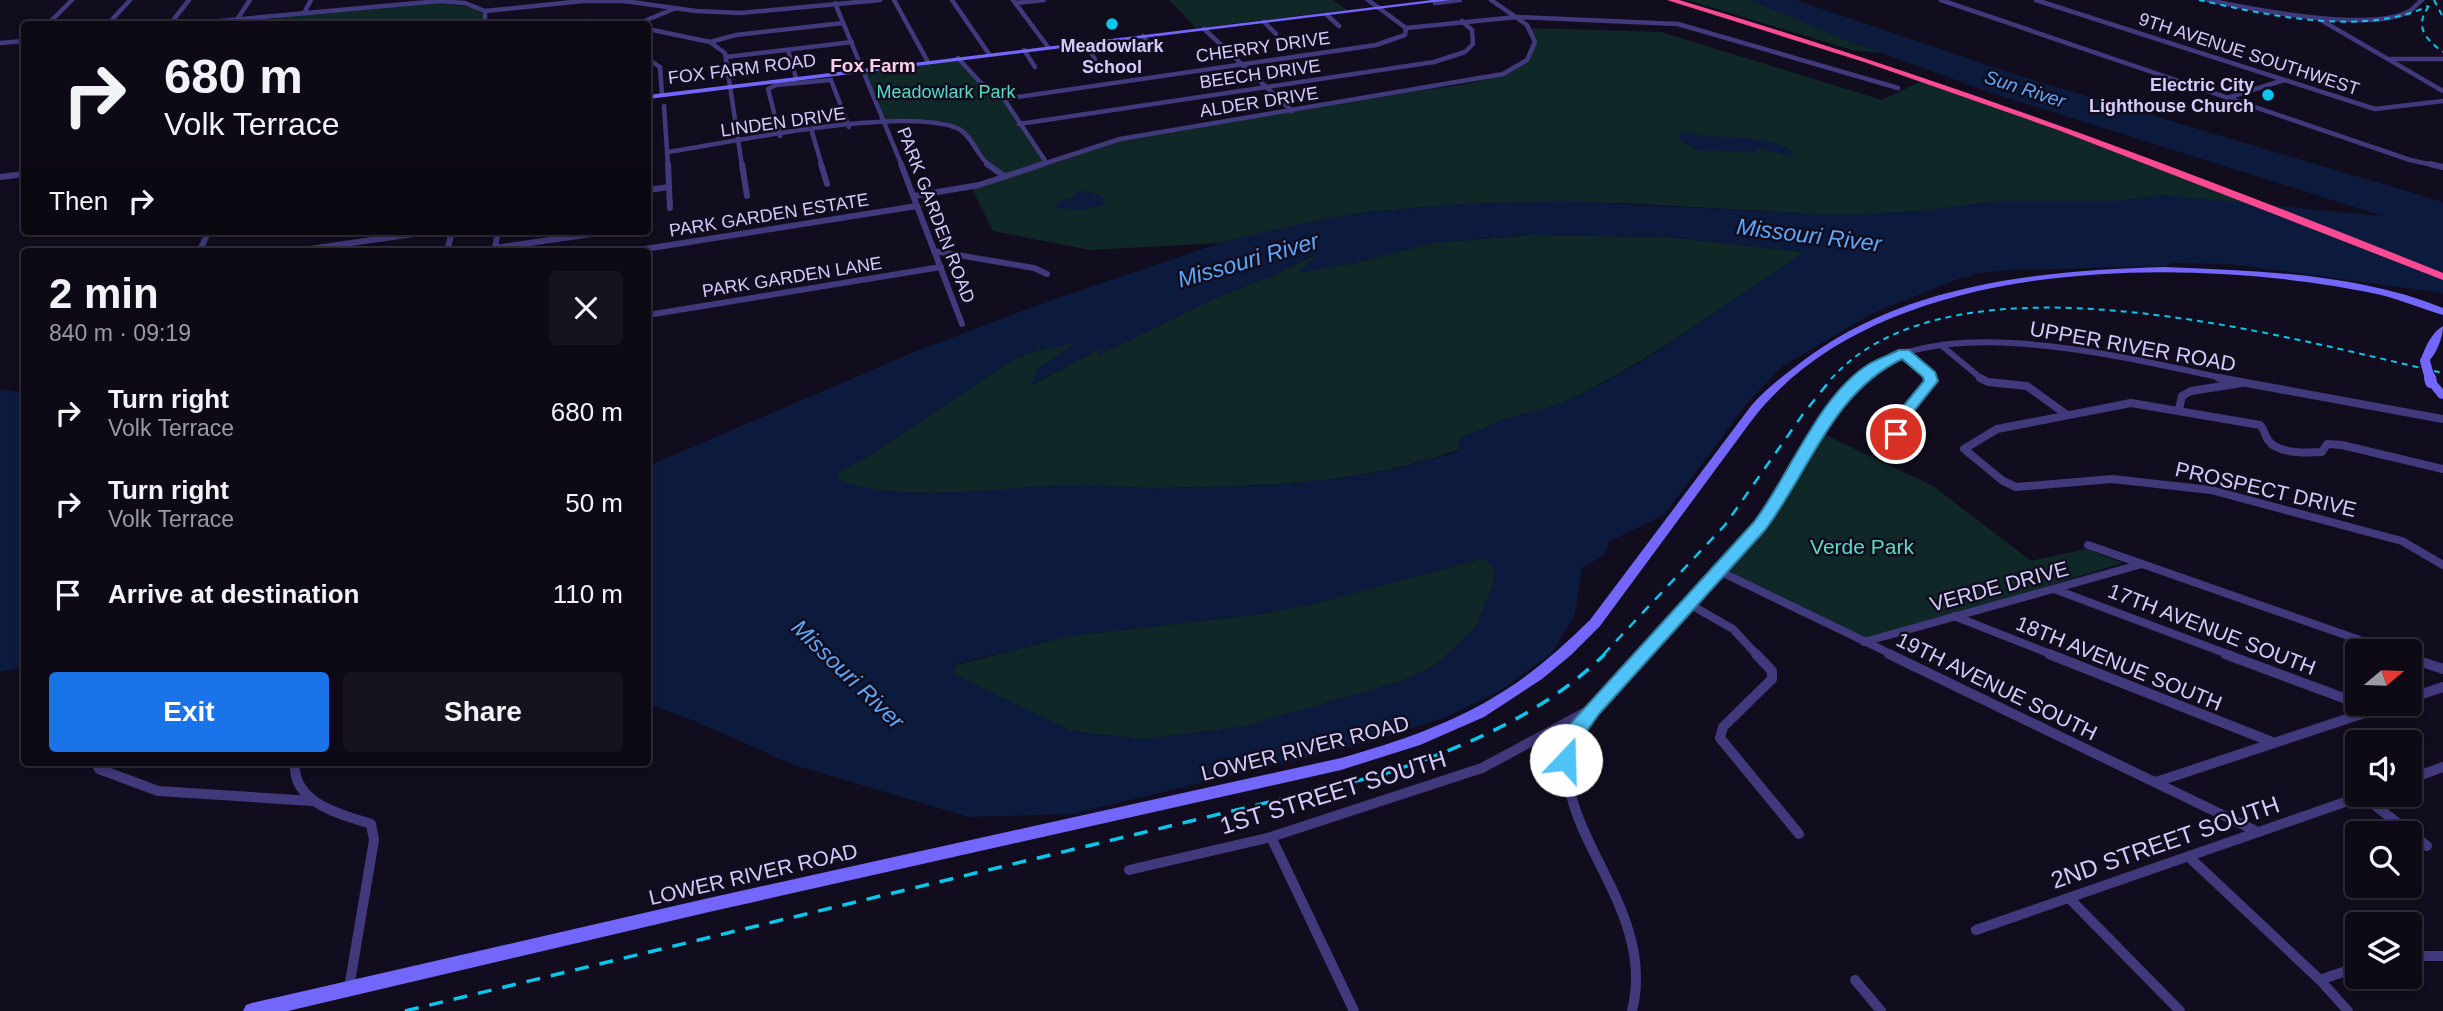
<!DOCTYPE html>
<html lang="en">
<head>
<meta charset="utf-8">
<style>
  body { margin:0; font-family:Arial,sans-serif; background:#16131f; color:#f1f3f6; height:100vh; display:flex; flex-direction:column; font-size:26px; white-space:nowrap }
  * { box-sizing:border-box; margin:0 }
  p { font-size:23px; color:#9a9aa1 }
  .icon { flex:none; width:38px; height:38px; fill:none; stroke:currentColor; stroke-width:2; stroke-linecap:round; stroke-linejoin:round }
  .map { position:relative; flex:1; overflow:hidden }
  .sheet { position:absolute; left:21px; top:248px; width:630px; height:518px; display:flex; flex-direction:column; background:#0d0a16; border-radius:7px; box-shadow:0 4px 10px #0003,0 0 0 2px #2d2b35 }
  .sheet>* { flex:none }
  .hud { position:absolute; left:21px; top:21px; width:630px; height:214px; border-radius:7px; box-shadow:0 4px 10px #0003,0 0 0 2px #2d2b35; background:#0d0a16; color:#f1f3f6; overflow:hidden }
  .needle { width:46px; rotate:71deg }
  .controls { position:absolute; left:2345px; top:639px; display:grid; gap:14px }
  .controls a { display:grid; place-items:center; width:77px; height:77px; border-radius:7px; background:#0d0a16; box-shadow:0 4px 10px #0003,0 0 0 2px #2d2b35; font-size:35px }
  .pin { position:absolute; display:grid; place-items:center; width:60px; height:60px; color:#fff; margin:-30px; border:4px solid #fff; border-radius:50%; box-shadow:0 2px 7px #0007 }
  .me { position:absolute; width:77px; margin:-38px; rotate:21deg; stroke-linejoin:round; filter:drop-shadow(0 0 5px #0008) }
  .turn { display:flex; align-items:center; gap:24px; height:147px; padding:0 28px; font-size:32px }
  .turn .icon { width:91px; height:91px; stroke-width:2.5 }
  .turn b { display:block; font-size:49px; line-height:60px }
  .then { display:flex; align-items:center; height:66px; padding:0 28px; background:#0003; gap:14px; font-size:26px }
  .round { display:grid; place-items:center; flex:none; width:74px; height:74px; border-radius:7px; background:#16131f }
  .overview { display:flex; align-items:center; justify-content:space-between; height:119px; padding:0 28px }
  h1 { font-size:42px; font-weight:700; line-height:52px }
  .cta { display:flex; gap:14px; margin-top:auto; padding:14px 28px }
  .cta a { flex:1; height:80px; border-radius:7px; background:#1a73e8; color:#fff; font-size:28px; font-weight:700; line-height:80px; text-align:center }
  .cta a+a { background:#16131f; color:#f1f3f6 }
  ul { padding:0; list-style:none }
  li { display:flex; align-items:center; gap:21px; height:91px; padding:0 28px }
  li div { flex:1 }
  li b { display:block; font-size:26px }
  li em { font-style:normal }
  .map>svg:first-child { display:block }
  .green { fill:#102728 }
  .water { fill:#0c1b3d; fill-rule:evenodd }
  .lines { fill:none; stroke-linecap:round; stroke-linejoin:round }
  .street-far3 { stroke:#40397c; stroke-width:4.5 }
  .street-far2 { stroke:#40397c; stroke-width:6 }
  .street-far1 { stroke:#40397c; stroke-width:8 }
  .street { stroke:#40397c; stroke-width:10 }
  .secondary { fill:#7366fa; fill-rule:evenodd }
  .highway { fill:#f94a93; fill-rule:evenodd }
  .rail-far2 { stroke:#07c7ed; stroke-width:2; stroke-dasharray:6 5; stroke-linecap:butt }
  .rail-far1 { stroke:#07c7ed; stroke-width:2.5; stroke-dasharray:10 9; stroke-linecap:butt }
  .rail { stroke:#07c7ed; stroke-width:3.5; stroke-dasharray:14 11; stroke-linecap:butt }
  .secondary-bridge-far1 { stroke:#7366fa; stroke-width:10 }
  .secondary-bridge { stroke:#7366fa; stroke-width:12 }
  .route { fill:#4fc3f7; stroke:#337fa1; stroke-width:2 }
  .poi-dot { fill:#07c7ed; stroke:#110d1e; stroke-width:2.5 }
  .labels { text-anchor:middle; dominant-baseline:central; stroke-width:5; stroke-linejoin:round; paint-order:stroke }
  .far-poi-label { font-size:18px; font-weight:bold; fill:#d4cbfd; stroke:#110d1e }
  .far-street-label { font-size:18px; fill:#d4cbfd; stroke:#110d1e }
  .far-park-label { font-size:18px; fill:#5bdac3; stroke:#110d1e }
  .far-neighbourhood-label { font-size:19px; font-weight:bold; fill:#fdcde9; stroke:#110d1e }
  .far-water-label { font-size:19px; font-style:italic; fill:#5da7fa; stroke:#110d1e }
  .street-label { font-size:21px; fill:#d4cbfd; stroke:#110d1e }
  .park-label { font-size:21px; fill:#5bdac3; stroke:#110d1e }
  .water-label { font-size:23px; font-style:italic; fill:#5da7fa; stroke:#110d1e }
  .near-street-label { font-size:24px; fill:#d4cbfd; stroke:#110d1e }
</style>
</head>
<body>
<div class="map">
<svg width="2443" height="1011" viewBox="0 0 2443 1011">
  <rect width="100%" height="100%" fill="#110d1e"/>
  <g class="green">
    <path d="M1169,0H1333L1347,10L1196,28Z"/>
    <path d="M1687,0H1750L1882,53L1852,50Z"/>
    <path d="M428,2L471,7L482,13L484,21L481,24H273L278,16Z"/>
    <path d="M1529,28L1661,32L1882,100L1924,80L2260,205L2163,195L2119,201H1999L1923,211L1839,215L1620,203L1463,204L1368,212L1305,223L1220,243L1090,250L993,231L972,189L1003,177C987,164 978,143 962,130C942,115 908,120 885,122L864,70L958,58L980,82L998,94L1046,162C1179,118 1322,106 1460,85C1486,80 1531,73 1535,42Z"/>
    <path d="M1531,235L1668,237L1805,252C1725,303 1651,362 1564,402C1545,410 1523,413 1503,420C1488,426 1473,433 1459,439L1460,449C1367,484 1264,486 1166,488C1137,489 1109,485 1080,485C1011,485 899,506 837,479L838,472L872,454L1014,359L1034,351L1074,342L1076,345L1039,367L1032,385L1105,346L1099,354L1220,296L1272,276L1321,252L1299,272L1350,264L1433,243Z"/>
    <path d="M1819,432L1933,486L2031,561L2086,549L2123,563L1864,642L1721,572L1759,526Z"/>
    <path d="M1485,558L1494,568L1493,585L1475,628L1436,665L1399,682L1242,727L1144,739L1071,731L953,674L956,665L1069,636L1254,615L1313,604Z"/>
  </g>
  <g class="water">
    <path d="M1750,0H1796L2023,77L2443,202V293L2231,264L2173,263L2165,266L2009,270L1972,274L1974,276L1963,277L1873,313L1783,366L1748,402L1664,515L1610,541L1604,555L1582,568L1575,614L1552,653L1500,691L1446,717L1367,743L1072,814L969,817L794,765L692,720L648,704V466L914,352L1043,303L1220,243L1305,223L1368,212L1463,204L1568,201L1839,215L1923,211L1999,201H2119L2163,195L2383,216L1992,93L1845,40ZM1531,235L1668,237L1804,252C1725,303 1651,364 1564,402C1545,410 1522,413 1503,420C1488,426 1473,433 1458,439L1460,450C1367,484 1264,486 1165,488C1137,489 1109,485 1080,485C1012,485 898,506 837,479L839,472L872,454L1014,359L1034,351L1075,344L1039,367L1031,385L1103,347L1098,356L1220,296L1272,276L1318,253L1298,273L1350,264L1433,243ZM1484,558L1494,569L1493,585L1475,628L1436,665L1399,682L1242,727L1144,739L1071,731L954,674L956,664L1069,636L1254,615L1313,604Z"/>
    <path d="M1688,132C1722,142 1763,131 1793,152V156C1779,157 1770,148 1757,148V153L1696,150L1678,139L1681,134Z"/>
    <path d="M1078,190L1101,195L1106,204L1083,210L1056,208L1057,202L1073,197Z"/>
    <path d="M0,389L24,393V667L0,672Z"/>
  </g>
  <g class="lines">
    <g class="street-far3">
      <path d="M894,0L928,62"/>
      <path d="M952,0L989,54"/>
      <path d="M1013,0L1048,47"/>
      <path d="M1941,0L2410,160L2438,166"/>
      <path d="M2036,0L2375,109L2443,101"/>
      <path d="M2208,0C2251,9 2372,33 2410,11C2414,8 2418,3 2422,0"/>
      <path d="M835,3L902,166"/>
      <path d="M1015,3L1044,0"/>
      <path d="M1435,3L1460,0"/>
      <path d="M485,11L583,1H624L696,11L740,13L880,0"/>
      <path d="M304,13L311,0"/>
      <path d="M1327,15L1339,26"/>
      <path d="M2319,19L2443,91"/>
      <path d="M236,21L250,0"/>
      <path d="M1264,22L1276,34"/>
      <path d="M48,24L72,0"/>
      <path d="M108,24L130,0"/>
      <path d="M170,24L189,0"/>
      <path d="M186,24L439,1L465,3L485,11V24"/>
      <path d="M540,24L592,21L622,24"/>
      <path d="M637,24L676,8"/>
      <path d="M1406,28L1517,17L1678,24L1898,88"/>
      <path d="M648,29L710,42L725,53L742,166"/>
      <path d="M1204,29L1292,111"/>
      <path d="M1143,36L1155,51"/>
      <path d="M710,42L736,35L843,23"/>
      <path d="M0,43L24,41"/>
      <path d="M1084,43L1095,59"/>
      <path d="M788,50L796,78"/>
      <path d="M1024,50L1035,67"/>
      <path d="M726,57L852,42"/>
      <path d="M958,58L980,82L1004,99L1046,162"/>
      <path d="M648,59L660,67L662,95"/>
      <path d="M2390,59H2443"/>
      <path d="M2227,98L2284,80"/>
      <path d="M1004,99L1376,45L1405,35L1406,28L1368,0"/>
      <path d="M664,106L668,166"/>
      <path d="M1019,124L1434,62L1465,52L1473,44L1472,30L1462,21"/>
      <path d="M812,132L822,166"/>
      <path d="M780,136L768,89L776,85L831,80L849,127"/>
      <path d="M668,152C731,142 906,105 959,129C972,136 978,157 990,166"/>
      <path d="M1037,166L1120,139L1503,74L1527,60L1535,42L1527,25L1491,0"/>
    </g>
    <g class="street-far2">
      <path d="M742,164L747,196"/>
      <path d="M821,164L827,184"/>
      <path d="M901,164L962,324"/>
      <path d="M987,164L1004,176"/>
      <path d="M2430,164L2443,167"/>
      <path d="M0,177L24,174"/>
      <path d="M669,187L670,208"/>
      <path d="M648,190L669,187L668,164"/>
      <path d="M914,196L979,185L1043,164"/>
      <path d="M498,231L495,248L612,231"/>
      <path d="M934,251L1034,268L1047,274"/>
      <path d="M199,252L209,231"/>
      <path d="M289,252L434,231"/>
      <path d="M447,252L452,231"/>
      <path d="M626,252L917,206"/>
      <path d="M648,315L941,267"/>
      <path d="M1942,346L1982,379"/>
      <path d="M1904,353L1930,375L1931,379"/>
      <path d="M1858,379C1936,307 2134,360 2227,379"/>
    </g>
    <g class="street-far1">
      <path d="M1980,378L1988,382L2027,386L2067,415"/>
      <path d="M2219,378L2443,419"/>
      <path d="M2179,409L2182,396L2191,391L2242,383"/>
      <path d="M1896,434L1894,427L1930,378"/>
      <path d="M2443,469L2342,445L2327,444L2322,452C2307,453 2277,454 2268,440C2264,434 2265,430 2260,425L2131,403L1997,429L1964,449L2003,481L2016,487L2112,479L2211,490L2402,541L2443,565"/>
      <path d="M2088,545L2391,651"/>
      <path d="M1721,572L1893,655"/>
      <path d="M2054,589L2230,655"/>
      <path d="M1691,605L1733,629L1757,655"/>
      <path d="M1954,616L2053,655"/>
      <path d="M1864,642L2142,564"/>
      <path d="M1642,655L1759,526L1821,425L1860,378"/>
    </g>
    <g class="street">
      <path d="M1756,654L1772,671V679L1723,727L1720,738L1799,834"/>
      <path d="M1889,654L2258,832"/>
      <path d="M2049,654L2272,742"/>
      <path d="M2225,654L2357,703"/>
      <path d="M2410,658L2443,669"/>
      <path d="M2410,698L2443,687"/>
      <path d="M1541,737L1569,749"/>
      <path d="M96,763L99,769L158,791L312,801"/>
      <path d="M295,763C292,803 340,814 371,824L374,840L349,988"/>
      <path d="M2410,779L2443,767"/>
      <path d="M2156,782L2392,704"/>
      <path d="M2363,796L2427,846"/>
      <path d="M1271,837L1354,1011"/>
      <path d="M2189,857L2320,980L2348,1011"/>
      <path d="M1129,870L1271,837L1482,768L1590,710"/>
      <path d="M2069,898L2180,1011"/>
      <path d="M1976,930L2368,794"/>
      <path d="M2410,956H2443"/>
      <path d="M1855,980L1881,1011"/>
      <path d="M2320,980L2357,967"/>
      <path d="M1632,1011C1659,904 1542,823 1574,742C1587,707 1619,680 1643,654"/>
    </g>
    <g class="secondary">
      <path d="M1432,0H1451L648,99V95Z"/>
      <path d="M2164,267C2257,271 2356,273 2443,308V315C2419,308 2397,298 2372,293C2186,255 1879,254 1752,420L1600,626L1571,655L1542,679L1484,717L1420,745L1341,770L709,912L288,1011H243L246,1005L252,1003L709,898L1341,758C1398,742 1454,723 1504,691C1536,671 1563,646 1590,620L1751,406C1764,391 1779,379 1795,367C1899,284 2036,271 2164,267Z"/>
      <path d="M2443,326C2443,338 2435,358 2425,364L2421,363L2420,361C2425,348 2431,333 2443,326Z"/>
      <path d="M2431,379L2435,380L2443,389V399L2439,398L2426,382Z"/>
    </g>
    <path class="highway" d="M1667,0H1679C1939,77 2192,172 2443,273V280L2058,130L1864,62Z"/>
    <g class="rail-far2">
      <path d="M2199,0C2266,15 2364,37 2428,6"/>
      <path d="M2434,0L2443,17"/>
      <path d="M2429,6C2414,26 2425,39 2443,52"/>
      <path d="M1831,379C1954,242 2287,338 2443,373"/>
    </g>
    <path class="rail-far1" d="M1603,655L1725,525L1803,414L1832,378"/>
    <path class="rail" d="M405,1011L1381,775C1464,747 1541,716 1605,654"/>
    <path class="secondary-bridge-far1" d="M2425,361L2430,379"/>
    <path class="secondary-bridge" d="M2430,378L2431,382"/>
  </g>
  <path class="route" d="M1899,350H1909L1935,372L1938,381L1901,427V438H1890L1886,427L1924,381L1923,377L1902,359C1832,393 1810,470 1765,530L1599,714L1587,731L1573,765H1559L1557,760L1571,723L1754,522C1790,475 1818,396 1869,364C1878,359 1889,355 1899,350Z"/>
  <g class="poi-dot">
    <circle cx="1112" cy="24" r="7"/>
    <circle cx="2268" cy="95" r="7"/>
  </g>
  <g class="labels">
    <g class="far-poi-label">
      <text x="1112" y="46">Meadowlark<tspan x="1112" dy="21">School</tspan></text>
      <text x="2254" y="85" text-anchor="end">Electric City<tspan x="2254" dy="21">Lighthouse Church</tspan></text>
    </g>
    <g class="far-street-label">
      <text transform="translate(1263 47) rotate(-8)">CHERRY DRIVE</text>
      <text transform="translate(2249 54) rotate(18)">9TH AVENUE SOUTHWEST</text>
      <text transform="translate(742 69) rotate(-7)">FOX FARM ROAD</text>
      <text transform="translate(1260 74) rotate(-8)">BEECH DRIVE</text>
      <text transform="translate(1259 102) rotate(-9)">ALDER DRIVE</text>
      <text transform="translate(783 122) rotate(-8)">LINDEN DRIVE</text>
      <text transform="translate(769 215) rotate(-9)">PARK GARDEN ESTATE</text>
      <text transform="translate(936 215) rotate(69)">PARK GARDEN ROAD</text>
      <text transform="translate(792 277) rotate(-9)">PARK GARDEN LANE</text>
    </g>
    <g class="far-park-label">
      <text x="946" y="92">Meadowlark Park</text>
    </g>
    <g class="far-neighbourhood-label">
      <text x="873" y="65">Fox Farm</text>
    </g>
    <g class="far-water-label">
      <text transform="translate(2025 89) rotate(18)">Sun River</text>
    </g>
    <g class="street-label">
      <text transform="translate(2133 346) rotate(10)">UPPER RIVER ROAD</text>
      <text transform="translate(2266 489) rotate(13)">PROSPECT DRIVE</text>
      <text transform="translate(1999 586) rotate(-15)">VERDE DRIVE</text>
      <text transform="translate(2212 629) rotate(21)">17TH AVENUE SOUTH</text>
      <text transform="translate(2119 663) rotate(22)">18TH AVENUE SOUTH</text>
      <text transform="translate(1997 686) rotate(26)">19TH AVENUE SOUTH</text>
      <text transform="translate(1305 748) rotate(-14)">LOWER RIVER ROAD</text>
      <text transform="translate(753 874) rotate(-13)">LOWER RIVER ROAD</text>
    </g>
    <g class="park-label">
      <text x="1862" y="546">Verde Park</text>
    </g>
    <g class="water-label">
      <text transform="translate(1809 235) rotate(7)">Missouri River</text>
      <text transform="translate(1248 260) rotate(-16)">Missouri River</text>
      <text transform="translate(848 674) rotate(44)">Missouri River</text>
    </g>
    <g class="near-street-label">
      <text transform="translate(1333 792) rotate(-17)">1ST STREET SOUTH</text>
      <text transform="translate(2165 842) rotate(-19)">2ND STREET SOUTH</text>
    </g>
  </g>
</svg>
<div class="controls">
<a><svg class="needle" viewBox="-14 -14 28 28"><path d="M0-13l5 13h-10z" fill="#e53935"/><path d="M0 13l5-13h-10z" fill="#9a9aa1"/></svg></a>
<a><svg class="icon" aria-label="sound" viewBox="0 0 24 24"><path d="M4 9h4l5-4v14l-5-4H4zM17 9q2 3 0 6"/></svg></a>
<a><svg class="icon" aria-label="search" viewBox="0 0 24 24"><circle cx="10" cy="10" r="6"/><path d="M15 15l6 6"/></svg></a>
<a><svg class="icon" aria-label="layers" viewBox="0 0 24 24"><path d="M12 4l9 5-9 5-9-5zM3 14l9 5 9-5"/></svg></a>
</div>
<div class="pin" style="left:1896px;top:434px;background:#d93025"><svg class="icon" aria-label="arrive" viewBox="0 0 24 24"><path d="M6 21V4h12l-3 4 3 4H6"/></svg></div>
<svg class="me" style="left:1566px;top:760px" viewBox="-20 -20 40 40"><circle r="19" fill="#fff"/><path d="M0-13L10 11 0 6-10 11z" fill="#4fc3f7"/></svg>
<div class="hud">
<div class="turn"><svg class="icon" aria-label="right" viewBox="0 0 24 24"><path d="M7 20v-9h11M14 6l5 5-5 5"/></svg><div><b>680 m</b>Volk Terrace</div></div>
<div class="then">Then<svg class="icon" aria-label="right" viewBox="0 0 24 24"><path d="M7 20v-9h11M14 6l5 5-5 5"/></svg></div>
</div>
<section class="sheet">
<div class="overview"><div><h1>2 min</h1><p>840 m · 09:19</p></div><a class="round"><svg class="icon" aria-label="close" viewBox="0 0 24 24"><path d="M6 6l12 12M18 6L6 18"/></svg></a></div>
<ul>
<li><svg class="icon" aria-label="right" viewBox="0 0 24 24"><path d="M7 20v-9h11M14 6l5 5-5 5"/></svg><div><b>Turn right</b><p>Volk Terrace</p></div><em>680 m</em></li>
<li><svg class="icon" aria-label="right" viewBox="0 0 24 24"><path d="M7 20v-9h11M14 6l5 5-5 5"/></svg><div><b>Turn right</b><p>Volk Terrace</p></div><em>50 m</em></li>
<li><svg class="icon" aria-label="arrive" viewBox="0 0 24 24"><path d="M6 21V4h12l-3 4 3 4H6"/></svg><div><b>Arrive at destination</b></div><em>110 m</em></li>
</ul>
<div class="cta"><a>Exit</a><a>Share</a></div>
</section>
</div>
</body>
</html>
